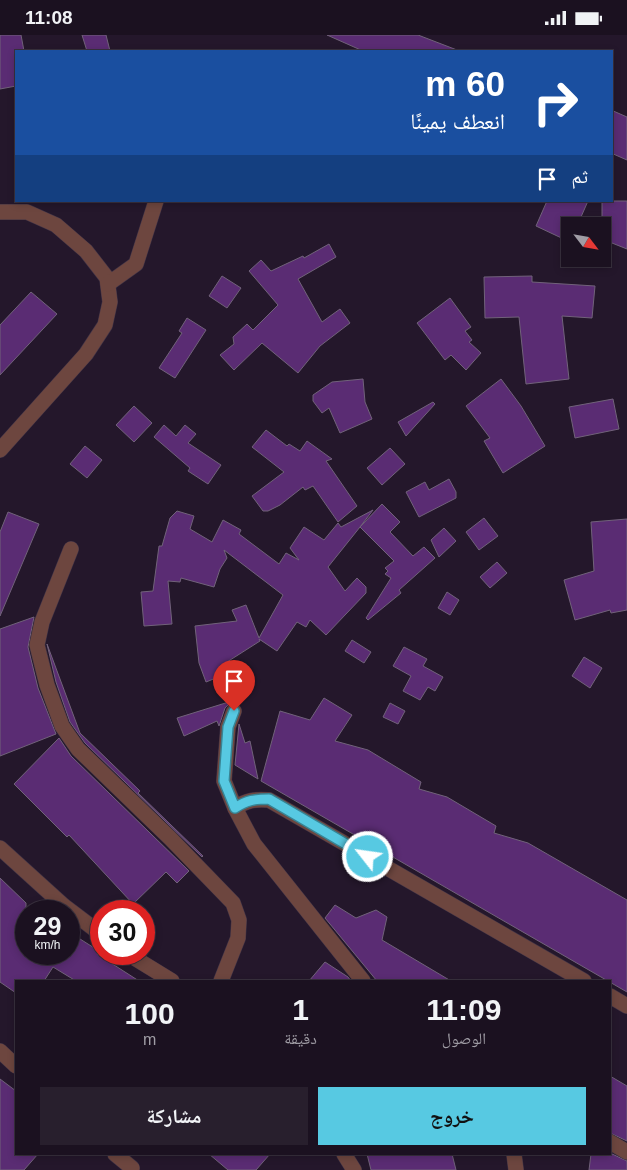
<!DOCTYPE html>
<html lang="ar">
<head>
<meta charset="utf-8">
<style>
  body { margin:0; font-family:Helvetica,"Noto Naskh Arabic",sans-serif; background:#281f2d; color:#f1f3f6; direction:rtl; height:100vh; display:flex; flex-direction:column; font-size:19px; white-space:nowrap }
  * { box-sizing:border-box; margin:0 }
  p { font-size:16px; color:#a09da5 }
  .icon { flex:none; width:28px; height:28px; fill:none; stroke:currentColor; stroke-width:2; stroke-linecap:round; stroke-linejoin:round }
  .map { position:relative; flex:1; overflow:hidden; direction:ltr }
  .drawer { position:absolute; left:15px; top:945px; width:596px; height:175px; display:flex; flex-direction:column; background:#1b1120; border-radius:0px; box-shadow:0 2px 8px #0003,0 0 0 1px #39313e; direction:rtl }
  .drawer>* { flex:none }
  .top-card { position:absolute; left:15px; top:15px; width:598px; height:152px; border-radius:0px; box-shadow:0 2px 8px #0003,0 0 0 1px #39313e; direction:rtl; background:#1a4fa0; color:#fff; overflow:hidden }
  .needle { width:32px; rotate:121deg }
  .fabs { position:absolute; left:561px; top:182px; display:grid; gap:10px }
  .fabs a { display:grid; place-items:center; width:50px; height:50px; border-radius:0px; background:#1b1120; box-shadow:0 2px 8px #0003,0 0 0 1px #39313e; font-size:25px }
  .speed { position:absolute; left:15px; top:865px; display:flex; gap:10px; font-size:25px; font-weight:700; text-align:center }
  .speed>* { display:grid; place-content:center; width:65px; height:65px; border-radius:50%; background:#1b1120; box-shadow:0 2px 8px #0003,0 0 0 1px #39313e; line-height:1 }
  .speed small { font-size:12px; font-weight:400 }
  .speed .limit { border:8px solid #d22; background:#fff; color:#111 }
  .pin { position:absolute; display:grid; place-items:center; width:42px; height:42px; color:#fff; margin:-51px -21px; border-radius:50% 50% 50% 0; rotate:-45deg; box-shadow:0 0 5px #0007 }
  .pin .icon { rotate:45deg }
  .me { position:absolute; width:55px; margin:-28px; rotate:300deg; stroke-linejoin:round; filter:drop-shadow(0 0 4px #0008) }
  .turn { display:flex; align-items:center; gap:18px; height:105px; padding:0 25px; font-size:22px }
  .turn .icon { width:65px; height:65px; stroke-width:2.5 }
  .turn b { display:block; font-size:35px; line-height:42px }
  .then { display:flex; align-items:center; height:48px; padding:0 25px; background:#0003; gap:10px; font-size:19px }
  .eta { display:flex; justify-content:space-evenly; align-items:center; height:85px; text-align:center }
  .eta b { font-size:30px; font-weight:800; line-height:35px }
  .button { display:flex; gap:10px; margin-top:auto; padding:10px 25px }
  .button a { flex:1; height:58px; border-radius:0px; background:#57c9e2; color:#111; font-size:20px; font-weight:800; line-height:58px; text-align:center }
  .button a+a { background:#281f2d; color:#f1f3f6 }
  .status { display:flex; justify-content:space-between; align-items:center; height:35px; padding:0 25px; background:#1b1120; direction:ltr }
  .status svg { height:14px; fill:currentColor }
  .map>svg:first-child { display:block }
  .building { fill:#5a2c73; stroke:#71627a }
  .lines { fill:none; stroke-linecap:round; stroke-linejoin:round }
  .street-casing { stroke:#413447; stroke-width:16 }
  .street { stroke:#6d463f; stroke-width:15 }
  .route-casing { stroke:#398393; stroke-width:12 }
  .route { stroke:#57c9e2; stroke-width:9 }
</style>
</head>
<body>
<div class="status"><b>11:08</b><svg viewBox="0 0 49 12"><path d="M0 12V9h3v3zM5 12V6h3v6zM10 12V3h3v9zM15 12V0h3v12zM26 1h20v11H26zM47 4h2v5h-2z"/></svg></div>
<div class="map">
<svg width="627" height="1135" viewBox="0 0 627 1135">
  <rect width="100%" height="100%" fill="#24172b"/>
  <g class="building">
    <path d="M0,0H21L24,16H16V51L0,54Z"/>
    <path d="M82,0H106L110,16H87Z"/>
    <path d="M327,0H418L457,15L363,16Z"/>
    <path d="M611,75L627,82V125L611,118Z"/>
    <path d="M547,166H588L577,191H570V207L536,191Z"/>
    <path d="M602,166H627V214L602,204Z"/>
    <path d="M329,209L336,222L298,244L322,287L340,274L350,288L320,311L298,338L262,308L234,335L220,320L234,309L233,302L247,289L253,295L278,270L249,236L261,225L271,236L303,221L304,223Z"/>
    <path d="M222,241L241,253L227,273L209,261Z"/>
    <path d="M532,241V247L595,251L592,283L562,281L569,344L526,349L519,282L485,283L484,242Z"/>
    <path d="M31,257L57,279L0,340V290Z"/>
    <path d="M450,263L471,292L465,296L472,305L469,307L481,318L466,335L451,320L445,325L417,288Z"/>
    <path d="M187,283L206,295L175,343L159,333L182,298L179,296Z"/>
    <path d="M363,344L365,367L372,384L340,398L329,373L322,378L313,366V360L332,347Z"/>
    <path d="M501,344L521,371L545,411L503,438L484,406L490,403L466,371Z"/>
    <path d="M613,364L619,394L575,403L569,372Z"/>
    <path d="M433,367L435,369L406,401L398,387Z"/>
    <path d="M134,371L152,388L134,407L116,390Z"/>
    <path d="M164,390L176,401L185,390L196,399L188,408L221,430L208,449L188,436L190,433L154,402Z"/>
    <path d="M266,395L287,411L289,409L300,416L307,406L332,424L326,426L357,471L338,487L313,451L305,455L303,452L280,470L268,476H263L252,461L284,437L252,412Z"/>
    <path d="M85,411L102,425L87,443L70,429Z"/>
    <path d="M390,413L405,429L382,450L367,433Z"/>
    <path d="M449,444L456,457V463L419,482L406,457L425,447L429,455Z"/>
    <path d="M382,469L400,487L390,497L413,521L424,512L435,523L399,555L401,558L368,585L366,583L391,543L385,539L388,536L385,533L394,526L360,492L328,532L345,556L357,543L366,552V558L326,600L310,585L306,592L297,587L277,616L259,604L260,606L227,627L231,637L206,647L199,628L195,591L237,586L232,575L246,570L259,603L283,560L224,515L227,523L220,534L214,552L181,543L180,547L168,546L172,589L144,591L141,557L153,556L159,511H162L170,483L177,476L194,481L190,494L212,507L223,485L241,495L239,499L279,529L286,518L299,525L290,513L304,492L324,505L338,488L341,492L373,475L360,492Z"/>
    <path d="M8,477L39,489L0,581V497Z"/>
    <path d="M484,483L498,501L479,515L466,497Z"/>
    <path d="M627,484V575L611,578L610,575L575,585L564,545L594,536L591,487Z"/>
    <path d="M444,493L456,506L439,522L431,505Z"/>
    <path d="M497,527L507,538L490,553L480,542Z"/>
    <path d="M447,557L459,565L450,580L438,573Z"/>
    <path d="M34,582L28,612L38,653L56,699L0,721V594Z"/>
    <path d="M352,605L371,617L364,628L345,616Z"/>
    <path d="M47,609L80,698L140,756L138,758L203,821L202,822L85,708L70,687L56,647Z"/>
    <path d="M404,612L427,624L423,631L443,642L435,656L428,652L420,665L403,656L411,641L393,631Z"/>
    <path d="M584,622L602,633L590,653L572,641Z"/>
    <path d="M324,663L352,680L335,706L368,715L421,747L419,754L447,762L496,791L494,798L528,808L627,865V957L261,746L280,676L310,685Z"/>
    <path d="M232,666L225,673L219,691L217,686L184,701L177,683Z"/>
    <path d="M390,668L405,676L398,689L383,682Z"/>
    <path d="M239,689L245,708L250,706L258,744L235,730Z"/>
    <path d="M59,703L71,721L189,836L177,848L166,837L133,869L69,800L67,802L14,749Z"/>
    <path d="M0,843L26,868V919H69V897L99,916L97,919L139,946H76L53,932L44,946H16V958L0,947Z"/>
    <path d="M335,870L356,883L376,875L387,882L382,905L451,946H377L325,883Z"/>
    <path d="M325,927L348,942L351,946H309Z"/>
    <path d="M610,1041L627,1051V1106L610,1098Z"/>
    <path d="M0,1044L16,1056V1119H38L24,1135H0Z"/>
    <path d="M610,1118L627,1126V1135H589L591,1119Z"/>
    <path d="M209,1119H270L256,1135H228Z"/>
    <path d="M367,1119H452L456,1135H371Z"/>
  </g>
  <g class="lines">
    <defs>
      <g id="street">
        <path d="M0,177H27L56,190L86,216L107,243L110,267L105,290L86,319L0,415"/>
        <path d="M108,249L136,229L156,166"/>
        <path d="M71,514L42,587L37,610L47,650L62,691L78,714L170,803L233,868L239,885L238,903L221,946"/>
        <path d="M234,676L228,692L224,746L235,773L254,809L363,946"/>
        <path d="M235,773C247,765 255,764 269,765L584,946"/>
        <path d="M0,813L64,871L101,899"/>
        <path d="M128,919L172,946"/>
        <path d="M610,961L627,971"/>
        <path d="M0,1016L16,1031"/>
        <path d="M610,1107L627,1117"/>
        <path d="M115,1119L132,1133"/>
        <path d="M344,1119L354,1135"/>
        <path d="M514,1119L516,1135"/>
      </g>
    </defs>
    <use href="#street" class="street-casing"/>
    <use href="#street" class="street"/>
  </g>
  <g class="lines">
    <defs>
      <path id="route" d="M234,676L228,692L224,746L235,773C247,765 255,764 269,764L368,822"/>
    </defs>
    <use href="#route" class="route-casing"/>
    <use href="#route" class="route"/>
  </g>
</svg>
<div class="fabs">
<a><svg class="needle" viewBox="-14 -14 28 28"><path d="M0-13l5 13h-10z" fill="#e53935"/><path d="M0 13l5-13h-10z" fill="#a09da5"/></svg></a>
</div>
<div class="speed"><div>29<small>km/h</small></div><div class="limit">30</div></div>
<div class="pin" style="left:234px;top:676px;background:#d93025"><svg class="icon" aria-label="arrive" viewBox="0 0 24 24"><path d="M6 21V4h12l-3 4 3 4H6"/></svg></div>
<svg class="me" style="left:368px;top:822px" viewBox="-20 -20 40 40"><circle r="17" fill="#57c9e2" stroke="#fff" stroke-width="3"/><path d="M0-11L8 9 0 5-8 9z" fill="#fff"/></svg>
<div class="top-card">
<div class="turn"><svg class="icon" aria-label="right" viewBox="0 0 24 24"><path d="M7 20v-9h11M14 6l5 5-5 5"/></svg><div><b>60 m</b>انعطف يمينًا</div></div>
<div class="then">ثم<svg class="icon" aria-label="arrive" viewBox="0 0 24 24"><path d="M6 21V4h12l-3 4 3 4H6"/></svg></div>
</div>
<section class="drawer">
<div class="eta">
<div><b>11:09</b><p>الوصول</p></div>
<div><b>1</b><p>دقيقة</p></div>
<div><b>100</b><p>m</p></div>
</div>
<div class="button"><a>خروج</a><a>مشاركة</a></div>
</section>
</div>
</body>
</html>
